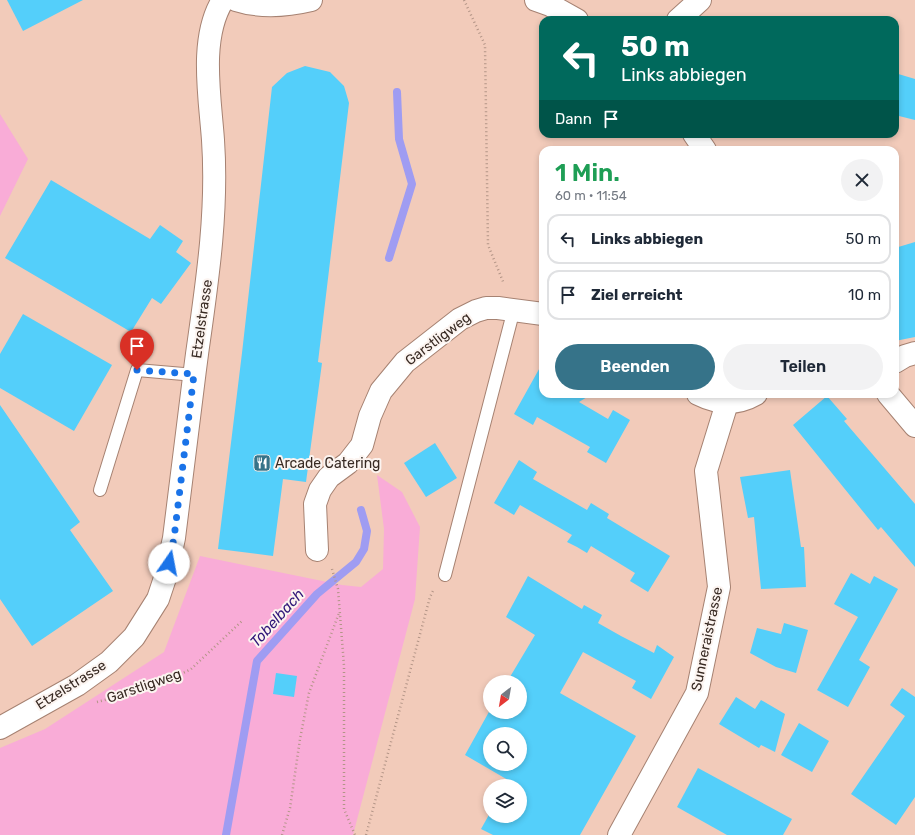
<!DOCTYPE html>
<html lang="de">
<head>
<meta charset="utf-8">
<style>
  body { margin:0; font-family:Rubik,sans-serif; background:#f2f2f3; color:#1f2937; height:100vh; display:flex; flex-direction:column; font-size:15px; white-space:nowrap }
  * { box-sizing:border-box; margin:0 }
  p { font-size:13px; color:#747a83 }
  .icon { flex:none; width:22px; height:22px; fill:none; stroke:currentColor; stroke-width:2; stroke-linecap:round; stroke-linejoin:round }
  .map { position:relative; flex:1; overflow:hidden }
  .side { position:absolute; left:539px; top:146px; width:360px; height:252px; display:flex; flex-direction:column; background:#fff; border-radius:12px; box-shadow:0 2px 6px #0003 }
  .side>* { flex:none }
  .banner { position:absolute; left:539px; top:16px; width:360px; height:122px; border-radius:12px; box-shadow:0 2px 6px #0003; background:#00695c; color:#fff; overflow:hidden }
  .needle { width:26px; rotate:211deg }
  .fabs { position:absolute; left:483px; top:675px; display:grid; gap:8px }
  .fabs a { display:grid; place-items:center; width:44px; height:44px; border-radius:50%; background:#fff; box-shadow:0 2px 6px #0003; font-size:20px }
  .pin { position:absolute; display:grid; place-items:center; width:34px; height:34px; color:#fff; margin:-41px -17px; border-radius:50% 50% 50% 0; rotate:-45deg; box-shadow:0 0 4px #0007 }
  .pin .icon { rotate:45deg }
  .me { position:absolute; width:44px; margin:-22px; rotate:12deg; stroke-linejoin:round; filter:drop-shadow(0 0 3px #0008) }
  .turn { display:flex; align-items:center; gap:14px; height:84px; padding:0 16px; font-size:18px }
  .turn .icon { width:52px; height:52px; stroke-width:2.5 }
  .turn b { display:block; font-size:28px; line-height:34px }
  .then { display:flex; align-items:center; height:38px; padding:0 16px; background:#0003; gap:8px; font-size:15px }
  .round { display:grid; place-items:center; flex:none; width:42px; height:42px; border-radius:21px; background:#f2f2f3 }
  .headline { display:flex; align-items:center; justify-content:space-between; height:68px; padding:0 16px }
  h1 { font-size:24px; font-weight:600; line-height:30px; color:#1e9e55 }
  .cta { display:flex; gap:8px; margin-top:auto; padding:8px 16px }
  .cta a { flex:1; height:46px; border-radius:24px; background:#367389; color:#fff; font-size:16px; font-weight:600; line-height:46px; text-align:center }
  .cta a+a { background:#f2f2f3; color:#1f2937 }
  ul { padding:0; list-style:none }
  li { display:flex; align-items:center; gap:12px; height:50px; margin:0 8px 6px; padding:0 8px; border:2px solid #e0e1e3; border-radius:12px }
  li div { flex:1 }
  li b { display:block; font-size:15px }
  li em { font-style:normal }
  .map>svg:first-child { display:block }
  .green { fill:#f9acd7 }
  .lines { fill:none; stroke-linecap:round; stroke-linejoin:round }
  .stream { stroke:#9f9cf2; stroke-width:8 }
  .building { fill:#54cffa; fill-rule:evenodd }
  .lane-casing { stroke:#a68272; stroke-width:14 }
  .street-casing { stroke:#a68272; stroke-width:24 }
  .secondary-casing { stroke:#a68272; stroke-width:24 }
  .path { stroke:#b39587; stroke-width:2.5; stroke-dasharray:1 3; stroke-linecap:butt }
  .lane { stroke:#fff; stroke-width:12 }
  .street { stroke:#fff; stroke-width:22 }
  .secondary { stroke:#fff; stroke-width:22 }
  .route { stroke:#1a73e8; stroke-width:7; stroke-dasharray:0 12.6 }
  .labels { text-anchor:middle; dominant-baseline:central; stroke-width:4; stroke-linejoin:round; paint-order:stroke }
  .street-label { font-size:14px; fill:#382a23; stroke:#fcf4f0 }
  .poi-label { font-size:14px; fill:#382a23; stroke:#fcf4f0; text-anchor:start }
  .water-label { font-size:15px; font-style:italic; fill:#2f1779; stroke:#fcf4f0 }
</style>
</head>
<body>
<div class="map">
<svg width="915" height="835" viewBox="0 0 915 835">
  <rect width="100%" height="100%" fill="#f2cbba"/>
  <g class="green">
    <path d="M0,114L28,159L0,216Z"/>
    <path d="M377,475L402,492L420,527L415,599L353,835H0V748L45,729L164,652L200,556L342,585L361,587L383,569L384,529Z"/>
  </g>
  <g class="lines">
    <g class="stream">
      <path d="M389,258L412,184L399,139L397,92"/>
      <path d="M226,835L257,661L317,594L356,562L364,549L367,531L361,510"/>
    </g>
  </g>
  <g class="building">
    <path d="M7,0H83L23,31Z"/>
    <path d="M305,66L330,72L344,86L349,103L318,362L322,363L306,482L283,479L273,556L218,549L242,353L272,87L287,73Z"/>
    <path d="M895,73L915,79V120L895,115Z"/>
    <path d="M51,180L150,239L160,225L183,241L176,252L191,263L161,304L152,298L131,332L5,258Z"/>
    <path d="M915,242V337L895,341V248Z"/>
    <path d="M23,314L112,365L74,431L0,388V354Z"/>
    <path d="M543,362V394H592L579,402L608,419L613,410L630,420L606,463L587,452L590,447L537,417L533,425L514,414Z"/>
    <path d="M827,396L847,419L844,421L915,504V567L881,527L878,530L793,425Z"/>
    <path d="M0,405L80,522L70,530L113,591L32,646L0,599Z"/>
    <path d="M435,443L457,478L426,497L404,463Z"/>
    <path d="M519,460L537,472L533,479L587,510L591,503L609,514L607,518L670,556L648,592L630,581L635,573L591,546L587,553L577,547L567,542L572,535L520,505L514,515L494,503Z"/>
    <path d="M790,470L801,547H804L806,587L761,589L754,517L748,518L740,477Z"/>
    <path d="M851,573L870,584L874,576L898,589L859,660L870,667L848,707L817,690L858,617L834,604Z"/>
    <path d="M528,576L582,609L584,605L602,615L598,623L621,636L654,653L657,645L674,657L651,699L632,688L636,681L583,652L560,693L636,736L580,835H493L481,829L490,813V816H520V786H505L508,780L465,755L490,710V712H520V682H507L535,635L506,617ZM490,734H520V764H490Z"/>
    <path d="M784,623L808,630L796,673L776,667L750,653L757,628L781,634Z"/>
    <path d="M276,673L297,676L294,697L273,694Z"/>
    <path d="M902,688L915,697V797L896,825L851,794L905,716L890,705Z"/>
    <path d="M736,697L755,709L761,700L785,714L775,752L761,745L759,748L719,724Z"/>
    <path d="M799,723L829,741L812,772L781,755Z"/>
    <path d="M698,768L792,819L783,835H727L677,807Z"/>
  </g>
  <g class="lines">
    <defs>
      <g id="lane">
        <path d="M100,490L137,370L195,375"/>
        <path d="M445,575L514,309"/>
      </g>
      <g id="street">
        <path d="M678,20L700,0"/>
        <path d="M895,362L905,356L915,353"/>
        <path d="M698,394C718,404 737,405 756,394"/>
        <path d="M317,550L315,504L320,490L329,477L348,463L362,445L370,416L381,391L405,362L460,319L476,311L486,308H498L543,314"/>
        <path d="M619,835L697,693L719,587L706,471L727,403"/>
      </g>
      <g id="secondary">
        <path d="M236,0C261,8 286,6 311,0"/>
        <path d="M536,0L550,5L577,20"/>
        <path d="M694,134L705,150"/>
        <path d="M888,394L915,426"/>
        <path d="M0,728L77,685L109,662L134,637L158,599L166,575L174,538C182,476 189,415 197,354C207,283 218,212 213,140C210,97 199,38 223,0"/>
      </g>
    </defs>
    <use href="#lane" class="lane-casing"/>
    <use href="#street" class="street-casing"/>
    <use href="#secondary" class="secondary-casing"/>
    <g class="path">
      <path d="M464,0L485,45L488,245L504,284"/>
      <path d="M332,569L338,589L344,666V809L355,835"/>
      <path d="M97,702L142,690L167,681L191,669L242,621"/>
      <path d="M282,835L290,808L300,739L309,693L339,613"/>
      <path d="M366,835L430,597L433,591"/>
    </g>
    <use href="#lane" class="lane"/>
    <use href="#street" class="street"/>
    <use href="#secondary" class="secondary"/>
  </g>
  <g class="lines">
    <path class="route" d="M137,370L194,374L174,538L169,563"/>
  </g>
  <defs>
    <symbol id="restaurant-square" viewBox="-11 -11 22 22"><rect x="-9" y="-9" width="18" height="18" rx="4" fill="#367389" stroke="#fcf4f0"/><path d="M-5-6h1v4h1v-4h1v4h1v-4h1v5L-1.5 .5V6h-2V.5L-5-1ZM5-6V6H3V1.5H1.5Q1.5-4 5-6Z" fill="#fff"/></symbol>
  </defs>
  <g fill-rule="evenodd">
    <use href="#restaurant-square" x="252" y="453" width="20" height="20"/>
  </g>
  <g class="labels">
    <g class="street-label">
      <text transform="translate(202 319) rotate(-82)">Etzelstrasse</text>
      <text transform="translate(438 339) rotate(-37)">Garstligweg</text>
      <text transform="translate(707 639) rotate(-78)">Sunneraistrasse</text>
      <text transform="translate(71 685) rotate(-32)">Etzelstrasse</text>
      <text transform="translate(144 686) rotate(-19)">Garstligweg</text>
    </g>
    <g class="poi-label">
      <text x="275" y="463">Arcade Catering</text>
    </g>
    <g class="water-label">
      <text transform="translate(277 618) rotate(-48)">Tobelbach</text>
    </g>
  </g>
</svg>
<div class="fabs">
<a><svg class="needle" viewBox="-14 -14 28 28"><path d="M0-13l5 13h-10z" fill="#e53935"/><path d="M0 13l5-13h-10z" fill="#747a83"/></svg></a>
<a><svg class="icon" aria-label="search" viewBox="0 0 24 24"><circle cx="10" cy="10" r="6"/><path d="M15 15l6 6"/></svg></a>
<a><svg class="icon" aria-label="layers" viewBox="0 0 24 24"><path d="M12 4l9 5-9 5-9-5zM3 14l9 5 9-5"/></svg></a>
</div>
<div class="pin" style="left:137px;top:370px;background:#d93025"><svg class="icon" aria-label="arrive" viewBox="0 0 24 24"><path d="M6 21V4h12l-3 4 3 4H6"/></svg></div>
<svg class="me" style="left:169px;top:563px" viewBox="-20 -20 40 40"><circle r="19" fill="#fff"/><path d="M0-13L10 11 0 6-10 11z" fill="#1a73e8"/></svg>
<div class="banner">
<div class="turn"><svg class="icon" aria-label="left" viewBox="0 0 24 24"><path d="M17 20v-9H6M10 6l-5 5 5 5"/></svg><div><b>50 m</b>Links abbiegen</div></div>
<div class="then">Dann<svg class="icon" aria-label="arrive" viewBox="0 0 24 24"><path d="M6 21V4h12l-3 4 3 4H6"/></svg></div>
</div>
<section class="side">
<div class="headline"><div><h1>1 Min.</h1><p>60 m · 11:54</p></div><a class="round"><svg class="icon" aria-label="close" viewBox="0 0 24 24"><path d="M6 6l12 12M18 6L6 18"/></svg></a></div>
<ul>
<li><svg class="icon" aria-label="left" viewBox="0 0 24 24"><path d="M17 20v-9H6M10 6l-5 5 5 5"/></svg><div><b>Links abbiegen</b></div><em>50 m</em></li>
<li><svg class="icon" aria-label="arrive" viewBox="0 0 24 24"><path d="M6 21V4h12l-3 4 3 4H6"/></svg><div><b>Ziel erreicht</b></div><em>10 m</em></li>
</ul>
<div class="cta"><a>Beenden</a><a>Teilen</a></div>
</section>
</div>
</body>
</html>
